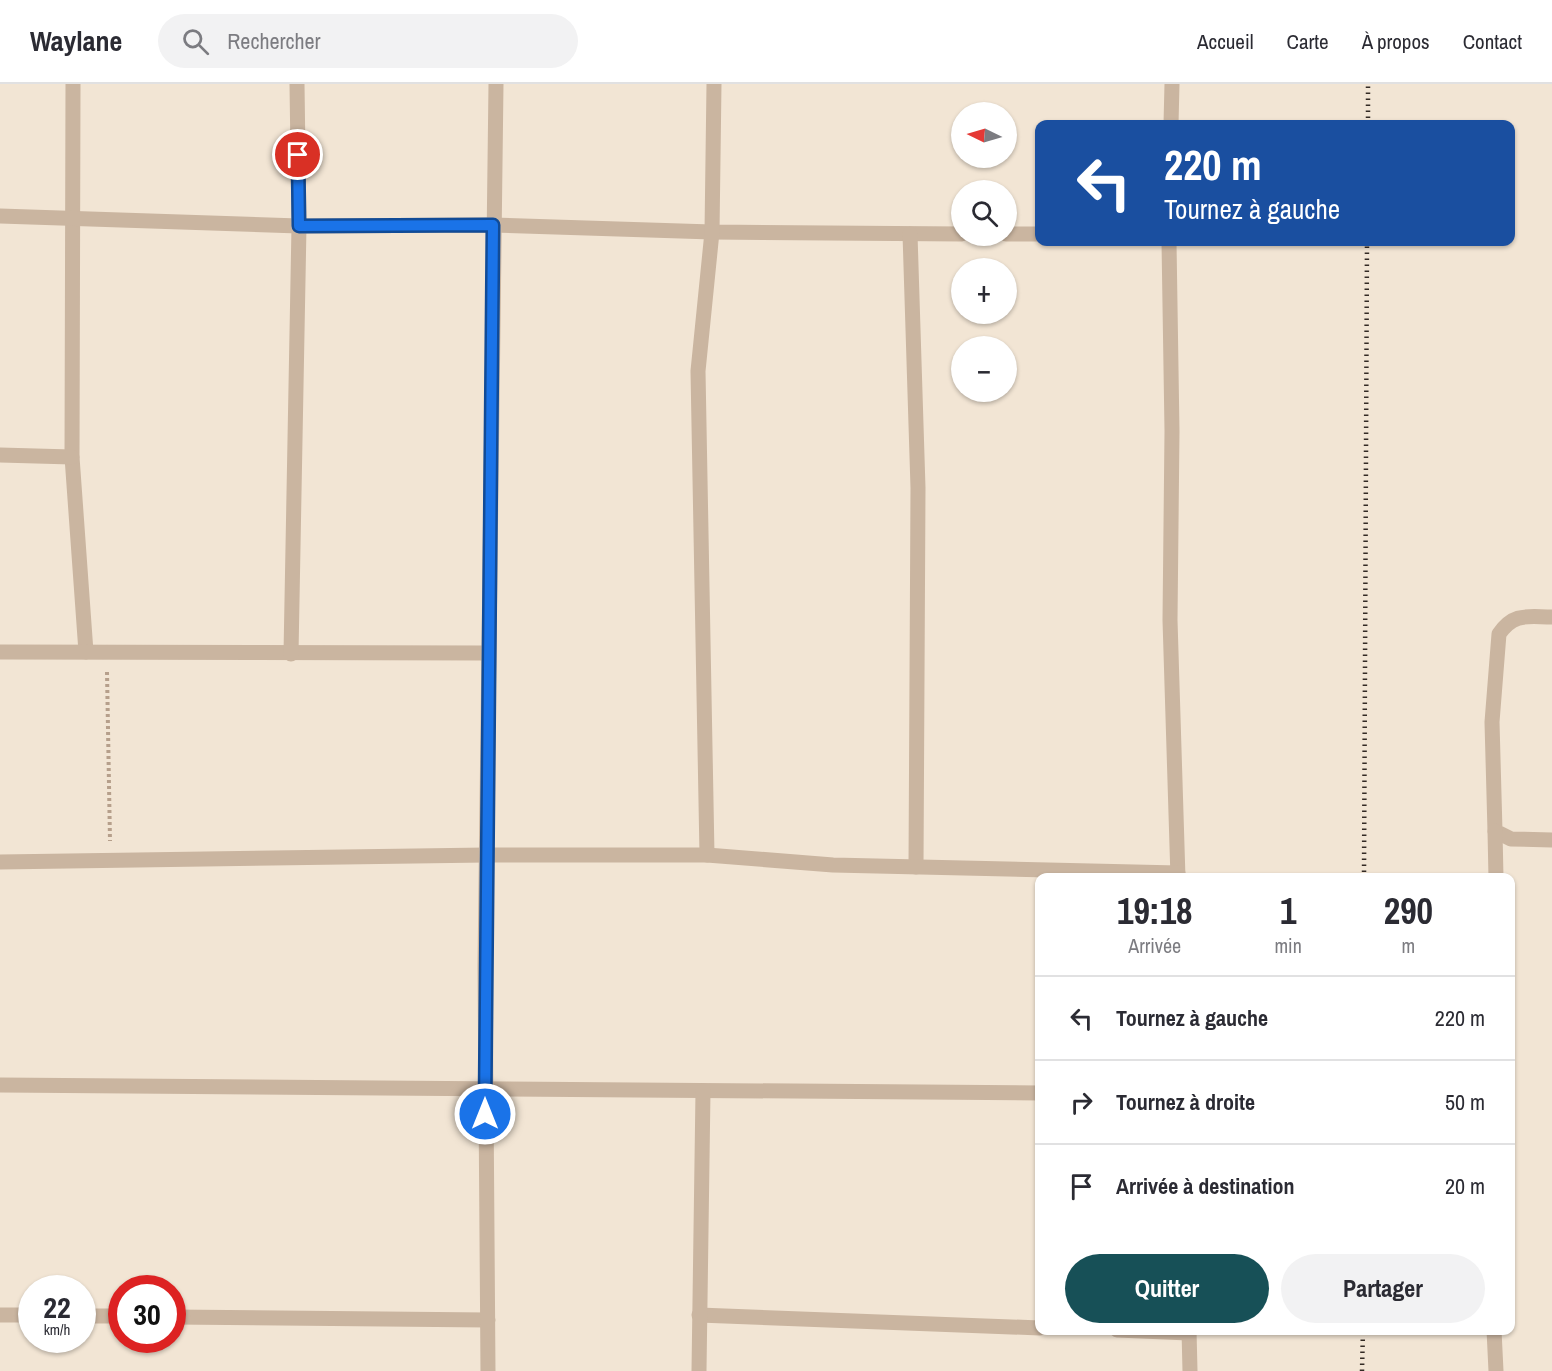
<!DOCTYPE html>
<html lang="fr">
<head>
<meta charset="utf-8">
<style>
  body { margin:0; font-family:"Archivo Narrow",sans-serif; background:#f2f2f3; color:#2b2b33; height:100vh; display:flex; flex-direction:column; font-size:22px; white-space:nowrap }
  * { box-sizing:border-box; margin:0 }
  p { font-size:20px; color:#7c7c81 }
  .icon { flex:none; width:33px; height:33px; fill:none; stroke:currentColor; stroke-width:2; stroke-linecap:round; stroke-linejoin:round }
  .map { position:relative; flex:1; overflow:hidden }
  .drawer { position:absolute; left:1035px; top:789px; width:480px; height:462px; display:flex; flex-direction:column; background:#fff; border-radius:12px; box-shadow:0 2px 4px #0004 }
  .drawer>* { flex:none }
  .hud { position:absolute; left:1035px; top:36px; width:480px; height:126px; border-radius:12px; box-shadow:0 2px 4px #0004; background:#1a4fa0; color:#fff; overflow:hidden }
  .needle { width:39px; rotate:275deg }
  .fabs { position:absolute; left:951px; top:18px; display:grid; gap:12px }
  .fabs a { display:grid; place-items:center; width:66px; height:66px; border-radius:50%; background:#fff; box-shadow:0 2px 4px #0004; font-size:30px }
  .speed { position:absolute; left:18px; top:1191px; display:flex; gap:12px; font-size:30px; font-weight:700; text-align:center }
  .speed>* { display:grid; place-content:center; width:78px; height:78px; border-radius:50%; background:#fff; box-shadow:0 2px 4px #0004; line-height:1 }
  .speed small { font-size:15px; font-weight:400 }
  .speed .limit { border:9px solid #d22; background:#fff; color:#111 }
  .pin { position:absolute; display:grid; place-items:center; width:51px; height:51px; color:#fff; margin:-26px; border:3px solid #fff; border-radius:50%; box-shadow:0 2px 6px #0007 }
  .me { position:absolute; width:66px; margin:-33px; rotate:0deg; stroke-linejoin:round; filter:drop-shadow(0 0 4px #0008) }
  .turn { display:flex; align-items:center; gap:21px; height:126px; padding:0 30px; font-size:27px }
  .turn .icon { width:78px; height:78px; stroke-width:2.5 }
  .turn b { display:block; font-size:42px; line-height:51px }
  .eta { display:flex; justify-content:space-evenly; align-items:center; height:102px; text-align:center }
  .eta b { font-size:36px; font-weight:800; line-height:42px }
  .cta { display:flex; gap:12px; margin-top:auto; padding:12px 30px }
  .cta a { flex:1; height:69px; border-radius:36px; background:#175057; color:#fff; font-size:24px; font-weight:800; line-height:69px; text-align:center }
  .cta a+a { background:#f2f2f3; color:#2b2b33 }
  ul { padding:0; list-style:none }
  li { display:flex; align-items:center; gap:18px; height:84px; padding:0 30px; border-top:2px solid #e1e1e2 }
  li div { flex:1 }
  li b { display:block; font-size:22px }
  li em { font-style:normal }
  header { display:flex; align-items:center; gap:36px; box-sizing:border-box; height:84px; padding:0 30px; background:#fff; border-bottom:2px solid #e1e1e2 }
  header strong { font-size:28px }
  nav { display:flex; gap:33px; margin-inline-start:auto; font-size:21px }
  .search { width:420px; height:54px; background:#f2f2f3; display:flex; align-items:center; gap:15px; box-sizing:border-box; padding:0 21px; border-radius:33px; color:#7c7c81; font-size:22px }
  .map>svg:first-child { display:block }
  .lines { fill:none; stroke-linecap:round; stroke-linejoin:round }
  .path { stroke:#b69f8b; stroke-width:4; stroke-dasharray:3 3; stroke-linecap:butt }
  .street { stroke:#cab5a0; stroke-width:15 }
  .rail { stroke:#332a24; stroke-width:4.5; stroke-dasharray:1.5 4.5; stroke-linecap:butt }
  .route-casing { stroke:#114b97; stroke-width:15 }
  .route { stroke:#1a73e8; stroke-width:10 }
</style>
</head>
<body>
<header>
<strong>Waylane</strong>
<div class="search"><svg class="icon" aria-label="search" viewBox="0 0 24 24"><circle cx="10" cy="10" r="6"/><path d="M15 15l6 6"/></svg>Rechercher</div>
<nav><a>Accueil</a><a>Carte</a><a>À propos</a><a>Contact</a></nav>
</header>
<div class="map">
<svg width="1552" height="1287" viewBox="0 0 1552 1287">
  <rect width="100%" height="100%" fill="#f2e5d4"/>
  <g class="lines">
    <path class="path" d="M107,588L110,757"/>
    <g class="street">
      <path d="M73,0L72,373L86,568"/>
      <path d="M1171,40L1172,0"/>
      <path d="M0,132L299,142L493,141L712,148L962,150"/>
      <path d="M910,150L918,404L916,783"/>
      <path d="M1006,150H1040"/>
      <path d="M1169,158L1172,347L1170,536L1178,794"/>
      <path d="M0,371L72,373"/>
      <path d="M1552,533C1528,533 1514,528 1499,550L1492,638L1495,747L1511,755L1552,756"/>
      <path d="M0,568L488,569"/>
      <path d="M291,570L299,142L297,0"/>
      <path d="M1495,747L1496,794"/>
      <path d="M707,771L698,287L712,148L714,0"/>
      <path d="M0,778L486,771H707L833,781L1178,789"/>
      <path d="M0,1001L1040,1009"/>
      <path d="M0,1231H32"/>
      <path d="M699,1231L1040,1244"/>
      <path d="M82,1232H122"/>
      <path d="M172,1233L488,1236"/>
      <path d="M1117,1246L1189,1249"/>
      <path d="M1189,1246L1190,1287"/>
      <path d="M1494,1246L1496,1287"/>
      <path d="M488,1287L485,882L496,0"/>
      <path d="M699,1287L703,1007"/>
    </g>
    <g class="rail">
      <path d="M1368,40V0"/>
      <path d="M1364,794L1367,158"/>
      <path d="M1362,1287L1363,1246"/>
    </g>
  </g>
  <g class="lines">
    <defs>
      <path id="route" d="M298,71L299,142L493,141L485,1030"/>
    </defs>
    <use href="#route" class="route-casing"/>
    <use href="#route" class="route"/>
  </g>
</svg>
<div class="fabs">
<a><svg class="needle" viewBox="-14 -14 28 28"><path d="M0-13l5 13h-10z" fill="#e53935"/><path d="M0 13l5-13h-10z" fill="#7c7c81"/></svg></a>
<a><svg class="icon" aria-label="search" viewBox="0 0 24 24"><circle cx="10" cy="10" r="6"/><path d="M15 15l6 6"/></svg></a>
<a>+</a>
<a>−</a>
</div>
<div class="speed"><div>22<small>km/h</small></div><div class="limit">30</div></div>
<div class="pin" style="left:298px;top:71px;background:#d93025"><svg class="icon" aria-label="arrive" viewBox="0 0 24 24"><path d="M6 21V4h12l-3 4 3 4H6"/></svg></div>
<svg class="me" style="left:485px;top:1030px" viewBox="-20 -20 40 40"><circle r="17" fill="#1a73e8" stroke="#fff" stroke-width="3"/><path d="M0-11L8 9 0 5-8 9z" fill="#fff"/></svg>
<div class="hud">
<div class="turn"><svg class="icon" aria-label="left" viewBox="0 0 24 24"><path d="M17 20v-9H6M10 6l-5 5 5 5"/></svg><div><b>220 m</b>Tournez à gauche</div></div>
</div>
<section class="drawer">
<div class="eta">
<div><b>19:18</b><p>Arrivée</p></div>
<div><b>1</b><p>min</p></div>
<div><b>290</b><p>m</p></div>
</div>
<ul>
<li><svg class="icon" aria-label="left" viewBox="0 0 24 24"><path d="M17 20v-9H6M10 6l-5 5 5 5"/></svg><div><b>Tournez à gauche</b></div><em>220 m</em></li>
<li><svg class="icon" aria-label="right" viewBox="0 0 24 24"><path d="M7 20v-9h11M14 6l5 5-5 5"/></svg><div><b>Tournez à droite</b></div><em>50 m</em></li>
<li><svg class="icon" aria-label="arrive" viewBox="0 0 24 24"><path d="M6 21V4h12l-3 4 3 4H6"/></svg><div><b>Arrivée à destination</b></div><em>20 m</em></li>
</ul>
<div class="cta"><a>Quitter</a><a>Partager</a></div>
</section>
</div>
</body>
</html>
